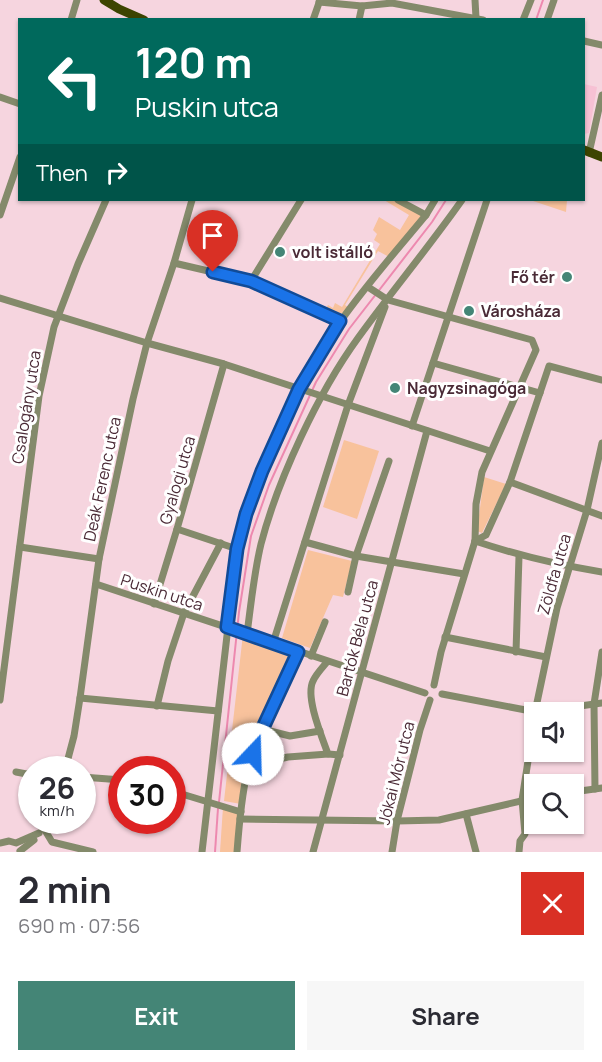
<!DOCTYPE html>
<html lang="en">
<head>
<meta charset="utf-8">
<style>
  body { margin:0; font-family:Manrope,sans-serif; background:#f7f7f7; color:#2b2b33; height:100vh; display:flex; flex-direction:column; font-size:22px; white-space:nowrap }
  * { box-sizing:border-box; margin:0 }
  p { font-size:20px; color:#7c7c81 }
  .icon { flex:none; width:33px; height:33px; fill:none; stroke:currentColor; stroke-width:2; stroke-linecap:round; stroke-linejoin:round }
  .map { position:relative; height:852px; overflow:hidden }
  .panel { display:flex; flex-direction:column; background:#fff; flex:1 }
  .panel>* { flex:none }
  .banner { position:absolute; left:18px; top:18px; width:567px; height:183px; border-radius:0px; box-shadow:0 2px 4px #0004; background:#00695c; color:#fff; overflow:hidden }
  .controls { position:absolute; left:524px; top:702px; display:grid; gap:12px }
  .controls a { display:grid; place-items:center; width:60px; height:60px; border-radius:0px; background:#fff; box-shadow:0 2px 4px #0004; font-size:30px }
  .speed { position:absolute; left:18px; top:756px; display:flex; gap:12px; font-size:30px; font-weight:700; text-align:center }
  .speed>* { display:grid; place-content:center; width:78px; height:78px; border-radius:50%; background:#fff; box-shadow:0 2px 4px #0004; line-height:1 }
  .speed small { font-size:15px; font-weight:400 }
  .speed .limit { border:9px solid #d22; background:#fff; color:#111 }
  .pin { position:absolute; display:grid; place-items:center; width:51px; height:51px; color:#fff; margin:-62px -26px; border-radius:50% 50% 50% 0; rotate:-45deg; box-shadow:0 0 6px #0007 }
  .pin .icon { rotate:45deg }
  .me { position:absolute; width:66px; margin:-33px; rotate:21deg; stroke-linejoin:round; filter:drop-shadow(0 0 4px #0008) }
  .turn { display:flex; align-items:center; gap:21px; height:126px; padding:0 18px; font-size:27px }
  .turn .icon { width:78px; height:78px; stroke-width:2.5 }
  .turn b { display:block; font-size:42px; line-height:51px }
  .then { display:flex; align-items:center; height:57px; padding:0 18px; background:#0003; gap:12px; font-size:22px }
  .round { display:grid; place-items:center; flex:none; width:63px; height:63px; border-radius:0px; background:#f7f7f7 }
  .summary { display:flex; align-items:center; justify-content:space-between; height:102px; padding:0 18px }
  h1 { font-size:36px; font-weight:700; line-height:45px }
  .action { display:flex; gap:12px; margin-top:auto; padding:12px 18px }
  .action a { flex:1; height:69px; border-radius:0px; background:#448576; color:#fff; font-size:24px; font-weight:700; line-height:69px; text-align:center }
  .action a+a { background:#f7f7f7; color:#2b2b33 }
  .map>svg:first-child { display:block }
  .built { fill:#f7c1d4 }
  .green { fill:#f8c29c }
  .lines { fill:none; stroke-linecap:round; stroke-linejoin:round }
  .stream { stroke:#ed89af; stroke-width:2 }
  .minor { stroke:#848a6b; stroke-width:7 }
  .major { stroke:#3d4400; stroke-width:9 }
  .route-casing { stroke:#114b97; stroke-width:15 }
  .route { stroke:#1a73e8; stroke-width:10 }
  .poi-dot { fill:#448576; stroke:#fff; stroke-width:2 }
  .labels { text-anchor:middle; dominant-baseline:central; stroke-width:6; stroke-linejoin:round; paint-order:stroke }
  .poi-label { font-size:16px; font-weight:bold; fill:#4a2a36; stroke:#fff; text-anchor:start }
  .street-label { font-size:16px; fill:#4a2a36; stroke:#fff }
</style>
</head>
<body>
<div class="map">
<svg width="602" height="852" viewBox="0 0 602 852">
  <rect width="100%" height="100%" fill="#f6d5df"/>
  <path class="built" d="M584,84L597,87L589,133L584,134Z"/>
  <g class="green">
    <path d="M384,200H398L426,215L391,258L378,251L345,305L349,308C340,316 335,315 324,311L328,305L333,308L335,303L342,307L380,244L374,240L377,234L373,230L379,217L400,230L409,215Z"/>
    <path d="M530,200H567L566,212Z"/>
    <path d="M344,440L379,451L357,519L323,507Z"/>
    <path d="M484,477L506,484L482,533L477,531Z"/>
    <path d="M308,550L352,561L343,597L333,595L310,648L282,638Z"/>
    <path d="M243,634L295,653L260,729L241,804L224,801Z"/>
    <path d="M223,807L240,815L237,852H220Z"/>
  </g>
  <g class="lines">
    <g class="stream">
      <path d="M536,20L543,0"/>
      <path d="M219,802L239,612L251,536L269,485L316,382L349,329L432,222L446,200"/>
      <path d="M215,852L218,808"/>
    </g>
    <g class="minor">
      <path d="M475,0L476,18"/>
      <path d="M319,2L362,6L392,3L483,20"/>
      <path d="M71,20L77,0"/>
      <path d="M313,20L320,0"/>
      <path d="M359,20L362,6"/>
      <path d="M523,20L531,0"/>
      <path d="M547,20L554,0"/>
      <path d="M584,41L602,45"/>
      <path d="M0,97L20,104"/>
      <path d="M589,153L602,95"/>
      <path d="M398,200L426,215"/>
      <path d="M0,215L20,157"/>
      <path d="M174,263L251,281L340,321"/>
      <path d="M251,281L301,200"/>
      <path d="M368,287L388,300L532,340L536,350L482,472L476,504L475,541L441,652L434,685"/>
      <path d="M0,298L147,343L224,364L490,451"/>
      <path d="M433,363L540,393"/>
      <path d="M412,426L487,200"/>
      <path d="M510,482L602,516"/>
      <path d="M177,529L237,549"/>
      <path d="M475,541L486,535L510,482L549,366L602,380"/>
      <path d="M475,541C517,555 558,565 602,572"/>
      <path d="M305,542L356,556L464,574"/>
      <path d="M20,547L99,559"/>
      <path d="M96,584L425,693"/>
      <path d="M348,592L356,556L389,461"/>
      <path d="M154,604L177,529L224,364"/>
      <path d="M247,634C251,604 254,573 261,544C278,479 318,393 358,338C392,291 429,247 462,200"/>
      <path d="M445,637L546,657"/>
      <path d="M273,643L348,405L385,307"/>
      <path d="M516,652L519,556"/>
      <path d="M311,656L325,622"/>
      <path d="M327,662C322,668 316,674 313,681C305,697 322,737 328,754L340,755"/>
      <path d="M442,694L536,712L602,703"/>
      <path d="M80,698L218,711"/>
      <path d="M0,700L39,396L54,327L78,264L106,200"/>
      <path d="M157,706L168,661L184,613L221,543"/>
      <path d="M535,712L557,608L587,510L602,443"/>
      <path d="M262,729L290,736L320,731"/>
      <path d="M253,754L279,759L288,757L328,754"/>
      <path d="M65,770L74,736L80,698L99,559L133,399L147,343L174,263L192,200"/>
      <path d="M16,772L32,775"/>
      <path d="M82,777L122,780"/>
      <path d="M595,789L594,704L602,652"/>
      <path d="M172,791L241,812"/>
      <path d="M573,792L602,788"/>
      <path d="M466,814L476,852"/>
      <path d="M240,819L397,821L439,820L534,798"/>
      <path d="M43,827L52,842L93,852"/>
      <path d="M0,843L9,841L16,843L39,833"/>
      <path d="M20,851L34,840"/>
      <path d="M202,852L237,549C258,469 293,389 340,322C366,285 397,250 426,215L435,200"/>
      <path d="M237,852C239,826 241,799 247,773C257,730 280,691 298,652"/>
      <path d="M313,852L427,431"/>
      <path d="M392,852L397,821L420,730L430,700"/>
      <path d="M519,852L520,841L525,834L522,800L534,722"/>
    </g>
    <g class="major">
      <path d="M104,0L119,9L144,20"/>
      <path d="M584,150L602,157"/>
    </g>
  </g>
  <g class="lines">
    <defs>
      <path id="route" d="M213,272L251,281L340,321L299,389L262,471L246,514L237,549L227,627L298,652L260,734L253,754"/>
    </defs>
    <use href="#route" class="route-casing"/>
    <use href="#route" class="route"/>
  </g>
  <g class="poi-dot">
    <circle cx="280" cy="252" r="6"/>
    <circle cx="567" cy="277" r="6"/>
    <circle cx="469" cy="311" r="6"/>
    <circle cx="395" cy="388" r="6"/>
  </g>
  <g class="labels">
    <g class="poi-label">
      <text x="292" y="252">volt istálló</text>
      <text x="555" y="277" text-anchor="end">Fő tér</text>
      <text x="481" y="311">Városháza</text>
      <text x="407" y="388">Nagyzsinagóga</text>
    </g>
    <g class="street-label">
      <text transform="translate(26 407) rotate(-81)">Csalogány utca</text>
      <text transform="translate(102 479) rotate(-78)">Deák Ferenc utca</text>
      <text transform="translate(177 480) rotate(-74)">Gyalogi utca</text>
      <text transform="translate(554 574) rotate(-74)">Zöldfa utca</text>
      <text transform="translate(162 592) rotate(18)">Puskin utca</text>
      <text transform="translate(357 638) rotate(-75)">Bartók Béla utca</text>
      <text transform="translate(396 773) rotate(-76)">Jókai Mór utca</text>
    </g>
  </g>
</svg>
<div class="controls">
<a><svg class="icon" aria-label="sound" viewBox="0 0 24 24"><path d="M4 9h4l5-4v14l-5-4H4zM17 9q2 3 0 6"/></svg></a>
<a><svg class="icon" aria-label="search" viewBox="0 0 24 24"><circle cx="10" cy="10" r="6"/><path d="M15 15l6 6"/></svg></a>
</div>
<div class="speed"><div>26<small>km/h</small></div><div class="limit">30</div></div>
<div class="pin" style="left:213px;top:272px;background:#d93025"><svg class="icon" aria-label="arrive" viewBox="0 0 24 24"><path d="M6 21V4h12l-3 4 3 4H6"/></svg></div>
<svg class="me" style="left:253px;top:754px" viewBox="-20 -20 40 40"><circle r="19" fill="#fff"/><path d="M0-13L10 11 0 6-10 11z" fill="#1a73e8"/></svg>
<div class="banner">
<div class="turn"><svg class="icon" aria-label="left" viewBox="0 0 24 24"><path d="M17 20v-9H6M10 6l-5 5 5 5"/></svg><div><b>120 m</b>Puskin utca</div></div>
<div class="then">Then<svg class="icon" aria-label="right" viewBox="0 0 24 24"><path d="M7 20v-9h11M14 6l5 5-5 5"/></svg></div>
</div>
</div>
<section class="panel">
<div class="summary"><div><h1>2 min</h1><p>690 m · 07:56</p></div><a class="round" style="background:#d93025;color:#fff"><svg class="icon" aria-label="close" viewBox="0 0 24 24"><path d="M6 6l12 12M18 6L6 18"/></svg></a></div>
<div class="action"><a>Exit</a><a>Share</a></div>
</section>
</body>
</html>
